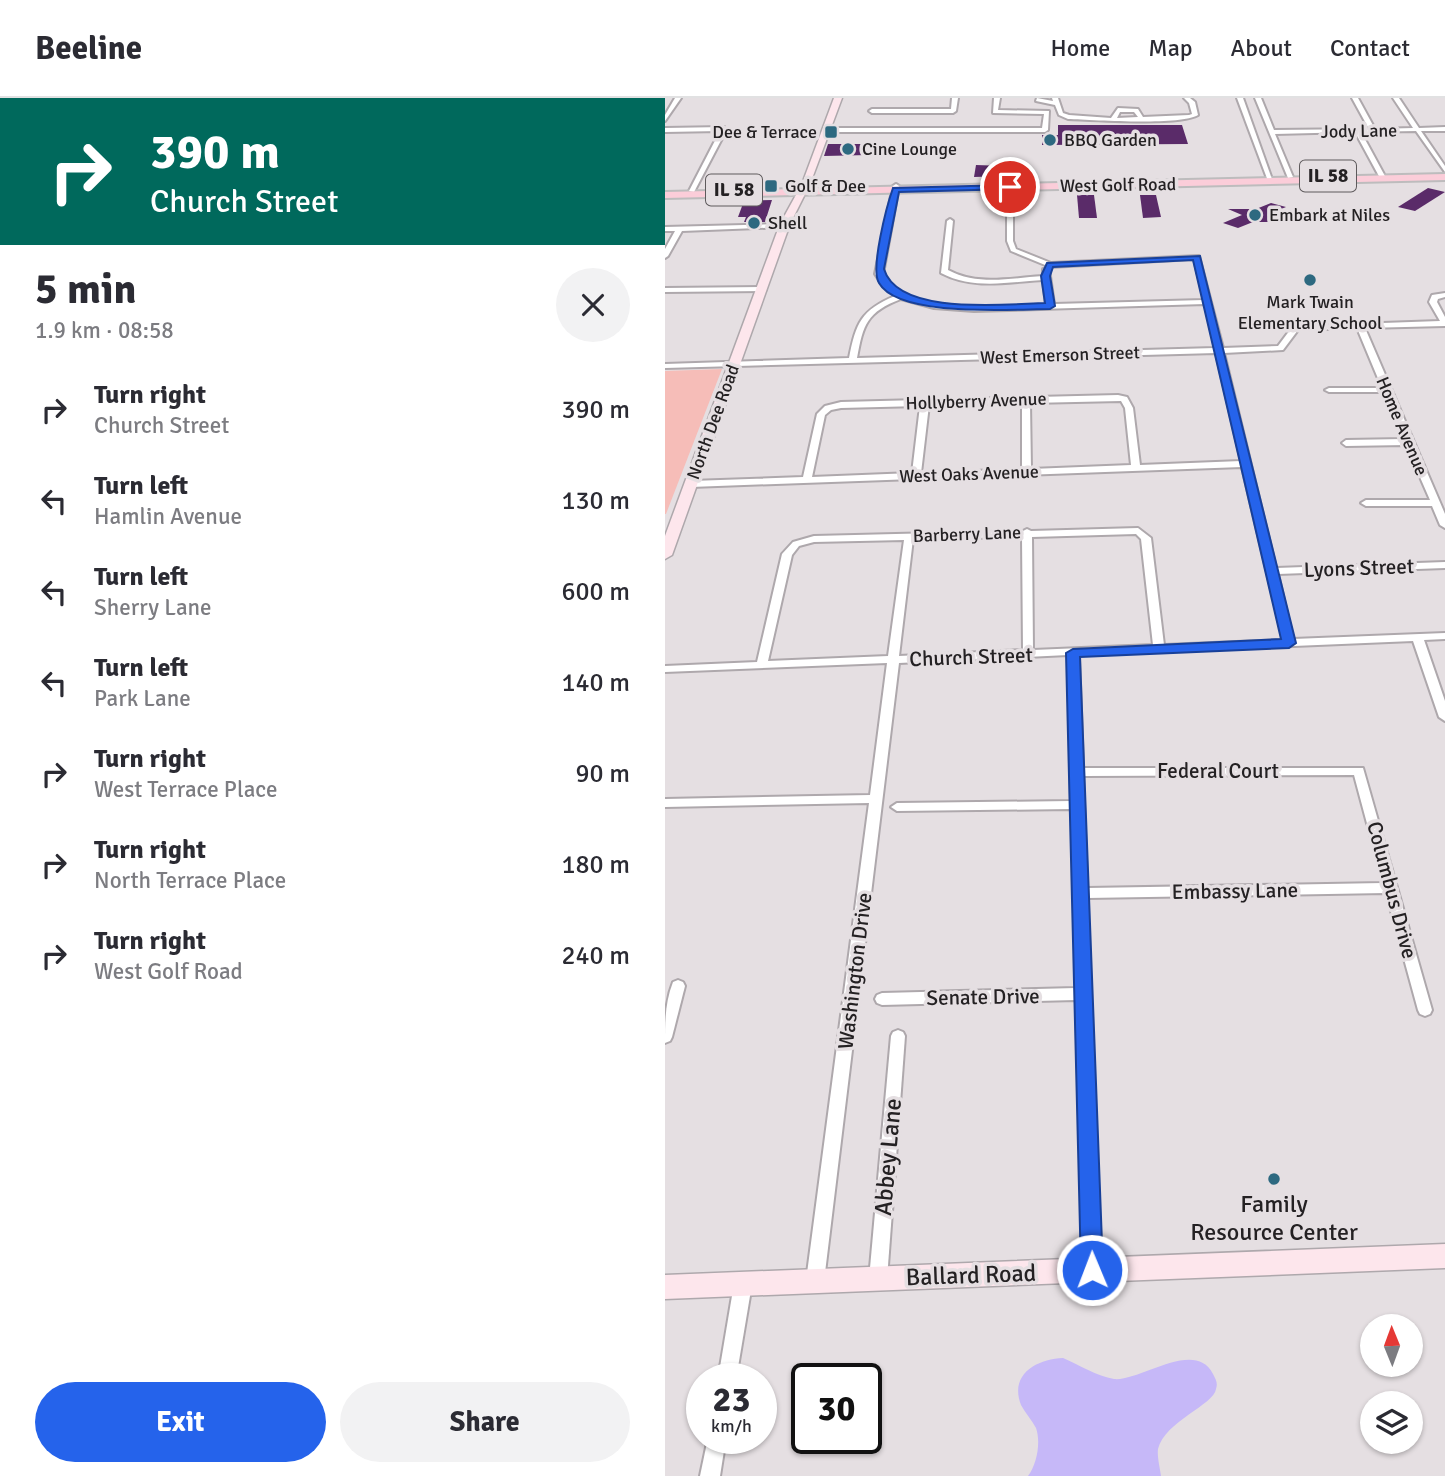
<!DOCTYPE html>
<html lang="en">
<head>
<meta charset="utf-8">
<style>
  body { margin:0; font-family:Signika,sans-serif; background:#f2f2f3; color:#2b2b33; height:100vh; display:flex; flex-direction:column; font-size:26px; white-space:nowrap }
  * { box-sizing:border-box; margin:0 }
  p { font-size:23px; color:#7c7c81 }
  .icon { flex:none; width:38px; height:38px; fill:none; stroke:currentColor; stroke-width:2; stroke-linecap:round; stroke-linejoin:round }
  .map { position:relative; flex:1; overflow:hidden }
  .details { display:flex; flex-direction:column; background:#fff; width:665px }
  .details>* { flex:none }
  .top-card { background:#00695c; color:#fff; overflow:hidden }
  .needle { width:46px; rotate:359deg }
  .controls { position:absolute; left:695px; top:1216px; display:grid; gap:14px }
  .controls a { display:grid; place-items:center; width:63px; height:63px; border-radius:50%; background:#fff; box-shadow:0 2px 5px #0004; font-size:35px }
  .speed { position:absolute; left:21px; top:1265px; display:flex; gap:14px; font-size:35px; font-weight:700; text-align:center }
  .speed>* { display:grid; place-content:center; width:91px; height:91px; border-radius:50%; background:#fff; box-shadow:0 2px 5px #0004; line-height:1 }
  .speed small { font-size:18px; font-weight:400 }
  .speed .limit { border:4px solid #111; border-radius:10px; background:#fff; color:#111 }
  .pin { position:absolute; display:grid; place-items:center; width:60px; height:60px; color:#fff; margin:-30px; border:4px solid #fff; border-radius:50%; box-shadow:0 2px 7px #0007 }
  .me { position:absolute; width:77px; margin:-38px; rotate:359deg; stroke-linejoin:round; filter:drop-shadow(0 0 5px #0008) }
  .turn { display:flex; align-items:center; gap:24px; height:147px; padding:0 35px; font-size:32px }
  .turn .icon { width:91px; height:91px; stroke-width:2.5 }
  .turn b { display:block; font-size:49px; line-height:60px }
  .round { display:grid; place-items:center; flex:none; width:74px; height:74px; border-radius:37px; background:#f2f2f3 }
  .head { display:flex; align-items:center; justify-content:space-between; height:119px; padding:0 35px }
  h1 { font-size:42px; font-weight:700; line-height:52px }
  .button { display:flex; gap:14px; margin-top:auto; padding:14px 35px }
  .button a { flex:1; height:80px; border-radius:42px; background:#2563eb; color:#fff; font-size:28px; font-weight:700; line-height:80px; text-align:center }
  .button a+a { background:#f2f2f3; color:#2b2b33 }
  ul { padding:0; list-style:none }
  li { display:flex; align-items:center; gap:21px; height:91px; padding:0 35px }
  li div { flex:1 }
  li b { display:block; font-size:26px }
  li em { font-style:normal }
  header { display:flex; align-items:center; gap:42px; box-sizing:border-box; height:98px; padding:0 35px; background:#fff; border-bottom:2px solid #e1e1e2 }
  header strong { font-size:33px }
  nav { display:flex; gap:38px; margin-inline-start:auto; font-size:24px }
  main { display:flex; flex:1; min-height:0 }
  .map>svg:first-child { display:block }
  .green { fill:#f6bdb8 }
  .water { fill:#c6b8f8 }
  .building { fill:#5a2b69 }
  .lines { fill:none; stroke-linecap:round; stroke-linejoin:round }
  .street-casing { stroke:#aea8ac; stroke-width:4 }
  .secondary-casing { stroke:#aea8ac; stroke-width:3 }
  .primary-casing { stroke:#bdbcbd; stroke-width:4 }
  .street { fill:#fff; fill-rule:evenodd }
  .secondary { fill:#fde6ec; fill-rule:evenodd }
  .primary { fill:#fbcdd9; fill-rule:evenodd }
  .route { fill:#2563eb; stroke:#184099; stroke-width:2 }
  .poi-dot { fill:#2d6980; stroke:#e5dfe2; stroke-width:2.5 }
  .labels { text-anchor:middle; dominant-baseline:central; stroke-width:7; stroke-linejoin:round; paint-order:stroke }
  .far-street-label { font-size:18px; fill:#242123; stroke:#e5dfe2 }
  .far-poi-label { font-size:18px; fill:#242123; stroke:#e5dfe2; text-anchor:start }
  .shield { fill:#e5dfe2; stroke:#5e5a5c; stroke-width:2 }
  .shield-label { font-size:19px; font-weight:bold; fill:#242123 }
  .street-label { font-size:21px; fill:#242123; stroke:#e5dfe2 }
  .near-street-label { font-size:24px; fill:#242123; stroke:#e5dfe2 }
  .near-poi-label { font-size:24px; fill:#242123; stroke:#e5dfe2 }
</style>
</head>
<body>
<header>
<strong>Beeline</strong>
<nav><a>Home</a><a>Map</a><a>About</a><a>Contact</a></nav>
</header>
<main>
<section class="details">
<div class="top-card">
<div class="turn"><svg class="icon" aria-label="right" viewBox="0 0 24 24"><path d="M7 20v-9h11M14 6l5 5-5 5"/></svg><div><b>390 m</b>Church Street</div></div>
</div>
<div class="head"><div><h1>5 min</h1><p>1.9 km · 08:58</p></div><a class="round"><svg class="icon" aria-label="close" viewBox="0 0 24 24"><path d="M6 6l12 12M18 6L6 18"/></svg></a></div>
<ul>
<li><svg class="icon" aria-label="right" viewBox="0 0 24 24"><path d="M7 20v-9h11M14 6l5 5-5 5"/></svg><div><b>Turn right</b><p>Church Street</p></div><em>390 m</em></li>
<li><svg class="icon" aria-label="left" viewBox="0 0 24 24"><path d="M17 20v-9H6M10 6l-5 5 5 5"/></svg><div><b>Turn left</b><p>Hamlin Avenue</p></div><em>130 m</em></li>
<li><svg class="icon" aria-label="left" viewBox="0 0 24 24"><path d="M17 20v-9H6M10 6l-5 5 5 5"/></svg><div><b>Turn left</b><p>Sherry Lane</p></div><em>600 m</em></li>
<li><svg class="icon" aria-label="left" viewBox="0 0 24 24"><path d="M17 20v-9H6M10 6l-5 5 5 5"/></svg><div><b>Turn left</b><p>Park Lane</p></div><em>140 m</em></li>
<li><svg class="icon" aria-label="right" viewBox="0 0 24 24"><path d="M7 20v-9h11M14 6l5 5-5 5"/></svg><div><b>Turn right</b><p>West Terrace Place</p></div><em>90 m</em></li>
<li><svg class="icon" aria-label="right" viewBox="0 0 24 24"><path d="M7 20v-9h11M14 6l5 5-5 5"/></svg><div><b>Turn right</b><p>North Terrace Place</p></div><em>180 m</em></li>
<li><svg class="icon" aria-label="right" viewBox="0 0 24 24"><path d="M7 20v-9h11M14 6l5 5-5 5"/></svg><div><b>Turn right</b><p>West Golf Road</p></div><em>240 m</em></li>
</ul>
<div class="button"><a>Exit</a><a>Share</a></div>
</section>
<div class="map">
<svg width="780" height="1378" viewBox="0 0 780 1378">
  <rect width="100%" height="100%" fill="#e5dfe2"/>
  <path class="green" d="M57,271L1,416H0V273Z"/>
  <path class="water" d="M398,1260C414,1267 432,1278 449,1281C474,1284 530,1240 548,1276C551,1282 553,1285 551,1291C549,1307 500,1323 493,1351C492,1359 495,1370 496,1378H363C372,1366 376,1344 371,1330C367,1322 360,1315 356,1307C344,1276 372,1261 398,1260Z"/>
  <g class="building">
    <path d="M393,27H517L523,46L377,47V37H393Z"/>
    <path d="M163,46H206L207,54L204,57L159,58Z"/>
    <path d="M311,67L340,68L339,78L309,79Z"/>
    <path d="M763,90L780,94L750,113L733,109Z"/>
    <path d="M412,97H429L432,120H414Z"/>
    <path d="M475,97H491L496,119L478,120Z"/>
    <path d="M107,102L100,124H79L81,119H73L79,103Z"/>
    <path d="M606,105L621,109L602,117L616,124H588L573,130L558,125L577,117L563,111H591Z"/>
  </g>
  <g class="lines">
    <defs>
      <g id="street">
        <path d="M10,0H16L0,23V17Z"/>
        <path d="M287,0H293L291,13L288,15H207L204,13L207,11H286Z"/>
        <path d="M329,0H335L333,12L384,13L383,32L380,34H161L158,32L161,30H377L379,16L328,15Z"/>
        <path d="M372,0L388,3L387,0H393L398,15L404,17L446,20L453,10L473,11L478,19L524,17L527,16L524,5L519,0H525L530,4L533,17C514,28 428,22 403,21L394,17L390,7L371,3ZM455,14H469L473,19L452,20Z"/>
        <path d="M572,0H578L608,84L603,83Z"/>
        <path d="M590,0H596L609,32L704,31L687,0H693L710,31L748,30L728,0H734L754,30L780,29V33H756L780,68V74L751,33L696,34L721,80L718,82L715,80L690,34L610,36L628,79L623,80Z"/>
        <path d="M0,30L59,29L62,31L29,94L24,93L55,33L0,34Z"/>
        <path d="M345,83L348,85V143L351,151L386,165L534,158L558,250L613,248L628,228H631L775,223L764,204L767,197L780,195V199L773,201L772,204L780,219V228L700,230L780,416V430L775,427L767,408H701L696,405L701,402H765L741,347L681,348L677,345L681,342L739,341L719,294H664L660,292L664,290H717L692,230L633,232L618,252L559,255L611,470L780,464V470L613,476L628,541L780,535V541L759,542L780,603V623L774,619L748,543L414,557L418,670H698L767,912L765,916L760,918L755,916L753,912L721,795L422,800L436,1172L433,1178L427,1180L421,1178L418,1172L411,902L217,907L212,905L210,901L212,897L217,895L411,890L407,711L232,713L226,709L232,705L406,703L403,557L234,565L159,1183L156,1189L150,1191L144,1189L141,1183L204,705L0,709V701L205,697L222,565L0,574V568L92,564L117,456L128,444L149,438L358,433L362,431L366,433L473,430L486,440L499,547L618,542L577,369L26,389L21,386L26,383L138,379L152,316L160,308L176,304L453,297L462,299L468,310L475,367L576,363L551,255L0,270V266L184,260C191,225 196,212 230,198L218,188L210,176L228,88L231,86L234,88L218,176C245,221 335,208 381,207L378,182C344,184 308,192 276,175L282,123L285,121L288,123L283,172C312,188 347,180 378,178V171H384L389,206L539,202L529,161L385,169L346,153L342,143V85ZM236,201L269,210L309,213L540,206L550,250L192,260C198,226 202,214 236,201ZM456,303L460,310L466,367L366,371L365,305ZM357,305V371L256,375L264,307ZM255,308L247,375L147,379L160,317L166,312L176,310ZM471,436L476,441L488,547L368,552L367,439ZM357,439L358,552L234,558L248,441ZM239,442L223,558L103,563L127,457L134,448L149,444ZM689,677L718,785L422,790L418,678Z"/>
        <path d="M119,126L121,127V129L17,133L3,158L0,160V151L10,133H0V129Z"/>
        <path d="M97,189L101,191L100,193L0,194V190Z"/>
        <path d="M13,882L18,884L20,888L7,939L5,943L0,945C0,924 0,904 8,884Z"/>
        <path d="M233,932L238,934L240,938L222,1181L219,1187L213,1189L207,1187L204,1181L226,938L228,934Z"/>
        <path d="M78,1178L84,1180L87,1186L71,1281H53L69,1186L72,1180Z"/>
        <path d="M43,1340H61L55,1378H35Z"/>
      </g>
      <g id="secondary">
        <path d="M169,0H177L145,86L125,126L7,457L0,461V438L115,126L137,86Z"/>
        <path d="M780,1146V1170L0,1201V1177Z"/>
      </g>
      <path id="primary" d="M780,76V82L0,100V94Z"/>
    </defs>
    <use href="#street" class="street-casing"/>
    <use href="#secondary" class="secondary-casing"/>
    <use href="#primary" class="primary-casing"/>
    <use href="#street" class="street"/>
    <use href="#secondary" class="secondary"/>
    <use href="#primary" class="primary"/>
  </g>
  <path class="route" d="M345,87L348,91L234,94L219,171C233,218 340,206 380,205L376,178L382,165L535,158L631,545L624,550L415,559L438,1172L434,1180L427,1183L419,1180L416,1172L401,555L408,551L616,541L528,162L388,169L385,178L390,208L385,211C349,211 234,220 214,185C205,171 222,107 228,90Z"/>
  <g class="poi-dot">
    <rect x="159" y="27" width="14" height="14" rx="3.5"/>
    <circle cx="385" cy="42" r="7"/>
    <circle cx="183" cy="51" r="7"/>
    <rect x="99" y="81" width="14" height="14" rx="3.5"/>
    <circle cx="590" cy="117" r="7"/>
    <circle cx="89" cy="125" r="7"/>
    <circle cx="645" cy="182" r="7"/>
    <circle cx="609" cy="1081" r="7"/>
  </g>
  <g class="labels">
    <g class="far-street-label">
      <text transform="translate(694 33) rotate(-1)">Jody Lane</text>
      <text transform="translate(453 87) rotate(-1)">West Golf Road</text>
      <text transform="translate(395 257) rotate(-2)">West Emerson Street</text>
      <text transform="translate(311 303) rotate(-2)">Hollyberry Avenue</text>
      <text transform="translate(48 324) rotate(-70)">North Dee Road</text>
      <text transform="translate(737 328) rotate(67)">Home Avenue</text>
      <text transform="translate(304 376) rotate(-2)">West Oaks Avenue</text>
      <text transform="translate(302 436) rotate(-2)">Barberry Lane</text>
    </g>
    <g class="far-poi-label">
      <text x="152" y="34" text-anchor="end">Dee &amp; Terrace</text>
      <text x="399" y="42">BBQ Garden</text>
      <text x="197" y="51">Cine Lounge</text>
      <text x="120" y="88">Golf &amp; Dee</text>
      <text x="604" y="117">Embark at Niles</text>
      <text x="103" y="125">Shell</text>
      <text x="645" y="204" text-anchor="middle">Mark Twain<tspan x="645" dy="21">Elementary School</tspan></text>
    </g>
    <g class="shield">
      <rect x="635" y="62.5" width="56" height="31" rx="5"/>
      <rect x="41" y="76.5" width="56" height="31" rx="5"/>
    </g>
    <g class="shield-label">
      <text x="663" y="78">IL 58</text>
      <text x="69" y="92">IL 58</text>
    </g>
    <g class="street-label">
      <text transform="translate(694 470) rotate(-2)">Lyons Street</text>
      <text transform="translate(306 559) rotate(-2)">Church Street</text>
      <text x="553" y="673">Federal Court</text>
      <text transform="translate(727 792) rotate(75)">Columbus Drive</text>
      <text transform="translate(570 793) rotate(-1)">Embassy Lane</text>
      <text transform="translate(190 873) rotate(-83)">Washington Drive</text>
      <text transform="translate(318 899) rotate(-1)">Senate Drive</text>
    </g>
    <g class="near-street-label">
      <text transform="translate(223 1059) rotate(-85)">Abbey Lane</text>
      <text transform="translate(306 1177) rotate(-2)">Ballard Road</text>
    </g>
    <g class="near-poi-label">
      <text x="609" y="1106">Family<tspan x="609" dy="28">Resource Center</tspan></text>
    </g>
  </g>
</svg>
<div class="controls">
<a><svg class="needle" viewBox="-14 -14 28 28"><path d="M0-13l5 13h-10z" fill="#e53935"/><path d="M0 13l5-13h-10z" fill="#7c7c81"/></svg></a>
<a><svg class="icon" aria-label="layers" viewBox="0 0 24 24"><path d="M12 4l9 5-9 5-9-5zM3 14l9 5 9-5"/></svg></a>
</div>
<div class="speed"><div>23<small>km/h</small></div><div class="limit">30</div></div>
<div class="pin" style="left:345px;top:89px;background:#d93025"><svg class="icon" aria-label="arrive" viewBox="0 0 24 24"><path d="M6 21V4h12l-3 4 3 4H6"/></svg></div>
<svg class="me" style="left:427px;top:1172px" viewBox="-20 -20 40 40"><circle r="17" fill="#2563eb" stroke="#fff" stroke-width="3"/><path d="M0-11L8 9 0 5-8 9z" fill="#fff"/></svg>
</div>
</main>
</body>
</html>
